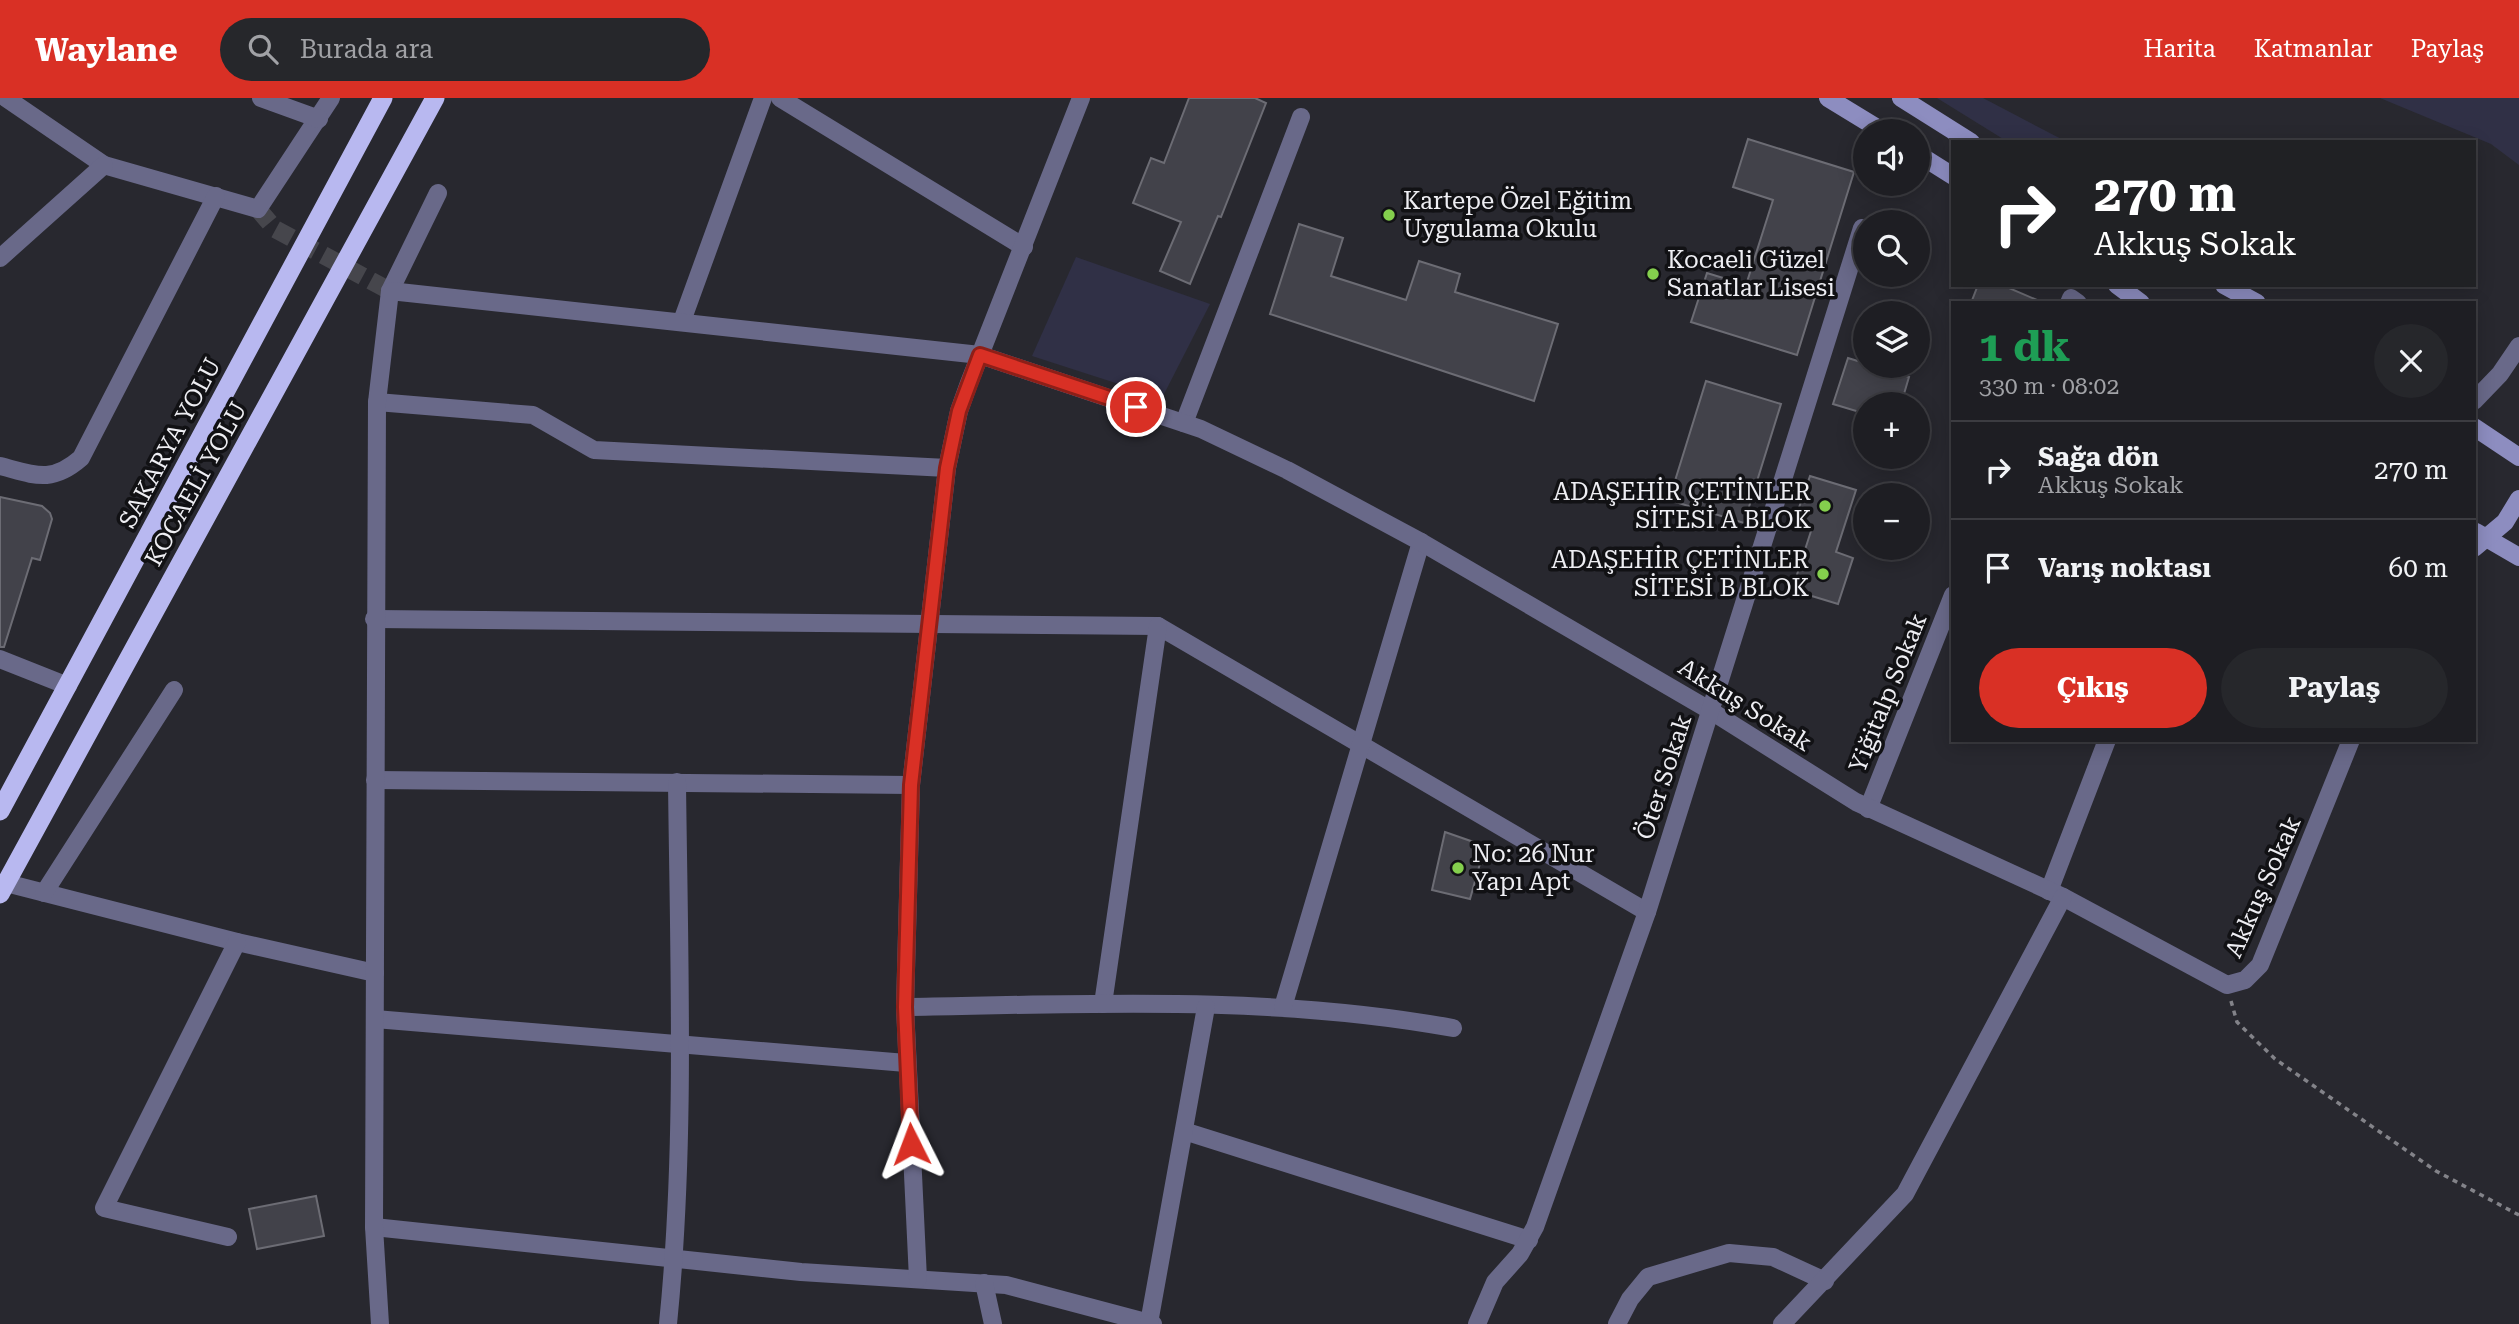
<!DOCTYPE html>
<html lang="tr">
<head>
<meta charset="utf-8">
<style>
  body { margin:0; font-family:"Roboto Serif",serif; background:#26272b; color:#f1f3f6; height:100vh; display:flex; flex-direction:column; font-size:26px; white-space:nowrap }
  * { box-sizing:border-box; margin:0 }
  p { font-size:23px; color:#a1a2a6 }
  .icon { flex:none; width:38px; height:38px; fill:none; stroke:currentColor; stroke-width:2; stroke-linecap:round; stroke-linejoin:round }
  .map { position:relative; flex:1; overflow:hidden }
  .panel { position:absolute; left:1951px; top:203px; width:525px; height:441px; display:flex; flex-direction:column; background:#1e1e23; border-radius:0px; box-shadow:0 4px 18px #0003,0 0 0 2px #3c3c41 }
  .panel>* { flex:none }
  .hud { position:absolute; left:1951px; top:42px; width:525px; height:147px; border-radius:0px; box-shadow:0 4px 18px #0003,0 0 0 2px #3c3c41; background:#202124; color:#fff; overflow:hidden }
  .tools { position:absolute; left:1853px; top:21px; display:grid; gap:14px }
  .tools a { display:grid; place-items:center; width:77px; height:77px; border-radius:50%; background:#1e1e23; box-shadow:0 4px 18px #0003,0 0 0 2px #3c3c41; font-size:35px }
  .pin { position:absolute; display:grid; place-items:center; width:60px; height:60px; color:#fff; margin:-30px; border:4px solid #fff; border-radius:50%; box-shadow:0 2px 7px #0007 }
  .me { position:absolute; width:77px; margin:-38px; rotate:357deg; stroke-linejoin:round; filter:drop-shadow(0 0 5px #0008) }
  .turn { display:flex; align-items:center; gap:24px; height:147px; padding:0 28px; font-size:32px }
  .turn .icon { width:91px; height:91px; stroke-width:2.5 }
  .turn b { display:block; font-size:49px; line-height:60px }
  .round { display:grid; place-items:center; flex:none; width:74px; height:74px; border-radius:37px; background:#26272b }
  .head { display:flex; align-items:center; justify-content:space-between; height:119px; padding:0 28px }
  h1 { font-size:42px; font-weight:700; line-height:52px; color:#1e9e55 }
  .button { display:flex; gap:14px; margin-top:auto; padding:14px 28px }
  .button a { flex:1; height:80px; border-radius:42px; background:#d93025; color:#fff; font-size:28px; font-weight:700; line-height:80px; text-align:center }
  .button a+a { background:#26272b; color:#f1f3f6 }
  ul { padding:0; list-style:none }
  li { display:flex; align-items:center; gap:21px; height:98px; padding:0 28px; border-top:2px solid #3c3c41 }
  li div { flex:1 }
  li b { display:block; font-size:26px }
  li em { font-style:normal }
  header { display:flex; align-items:center; gap:42px; box-sizing:border-box; height:98px; padding:0 35px; background:#d93025; color:#fff }
  header strong { font-size:33px }
  nav { display:flex; gap:38px; margin-inline-start:auto; font-size:24px }
  .search { width:490px; height:63px; background:#26272b; display:flex; align-items:center; gap:18px; box-sizing:border-box; padding:0 24px; border-radius:38px; color:#a1a2a6; font-size:26px }
  .map>svg:first-child { display:block }
  .green { fill:#303046 }
  .building { fill:#42424a; stroke:#6c6c74; stroke-width:2 }
  .lines { fill:none; stroke-linecap:round; stroke-linejoin:round }
  .minor-tunnel { stroke:#46464c; stroke-width:18; stroke-dasharray:18 9; stroke-linecap:butt }
  .path { stroke:#838389; stroke-width:3.5; stroke-dasharray:5 5; stroke-linecap:butt }
  .minor { stroke:#696989; stroke-width:18 }
  .tertiary { stroke:#696989; stroke-width:18 }
  .secondary { stroke:#8d8dc0; stroke-width:18 }
  .trunk { stroke:#b8b8f0; stroke-width:19 }
  .route-casing { stroke:#8d1f18; stroke-width:18 }
  .route { stroke:#d93025; stroke-width:12 }
  .poi-dot { fill:#84cf4d; stroke:#111114; stroke-width:2.5 }
  .labels { text-anchor:middle; dominant-baseline:central; stroke-width:7; stroke-linejoin:round; paint-order:stroke }
  .poi-label { font-size:24px; fill:#eeeef3; stroke:#111114; text-anchor:start }
  .street-label { font-size:24px; fill:#eeeef3; stroke:#111114 }
</style>
</head>
<body>
<header>
<strong>Waylane</strong>
<div class="search"><svg class="icon" aria-label="search" viewBox="0 0 24 24"><circle cx="10" cy="10" r="6"/><path d="M15 15l6 6"/></svg>Burada ara</div>
<nav><a>Harita</a><a>Katmanlar</a><a>Paylaş</a></nav>
</header>
<div class="map">
<svg width="2519" height="1226" viewBox="0 0 2519 1226">
  <rect width="100%" height="100%" fill="#28282f"/>
  <g class="green">
    <path d="M1937,0H1983L2067,44H2008Z"/>
    <path d="M2380,0H2519V67L2491,46Z"/>
    <path d="M1076,159L1210,206L1162,300L1032,258Z"/>
  </g>
  <g class="building">
    <path d="M1189,0H1255L1266,5L1221,119L1218,118L1190,186L1160,173L1181,124L1133,105L1151,60L1164,65Z"/>
    <path d="M1748,41L1854,74L1797,257L1691,224L1707,175L1746,187L1773,102L1733,89Z"/>
    <path d="M1299,126L1343,140L1331,178L1406,202L1419,163L1460,176L1455,194L1558,226L1534,303L1270,216Z"/>
    <path d="M1978,187H2002L2044,205H1971Z"/>
    <path d="M1848,260L1909,279L1901,306H1866V316L1833,306Z"/>
    <path d="M1706,283L1781,306L1744,425L1669,402Z"/>
    <path d="M1810,378L1856,392L1836,454L1853,460L1838,506L1792,492L1812,430L1794,424Z"/>
    <path d="M0,399L42,408L50,415L52,421L40,462L32,460L4,549H0Z"/>
    <path d="M1445,734L1485,748L1470,801L1432,792Z"/>
    <path d="M316,1098L324,1138L257,1151L249,1111Z"/>
  </g>
  <g class="lines">
    <path class="minor-tunnel" d="M258,111L275,131L390,193"/>
    <path class="path" d="M2231,903L2237,924L2275,961L2436,1073L2519,1117"/>
    <g class="minor">
      <path d="M6,0L104,67L258,111L331,0"/>
      <path d="M261,0L319,21"/>
      <path d="M780,0L1024,149"/>
      <path d="M0,160L104,67"/>
      <path d="M390,193L438,95"/>
      <path d="M2069,205L2071,200L2078,205"/>
      <path d="M682,223L763,0"/>
      <path d="M377,304L533,317L594,352L947,370"/>
      <path d="M1184,325L1301,19"/>
      <path d="M0,368C35,377 51,386 81,360L216,98"/>
      <path d="M374,521L1158,528L1647,814"/>
      <path d="M0,561L68,588"/>
      <path d="M375,682L911,687"/>
      <path d="M1868,711L1953,497"/>
      <path d="M6,785L237,844L375,875"/>
      <path d="M2049,793L2107,642"/>
      <path d="M44,795L174,592"/>
      <path d="M1103,906L1158,528"/>
      <path d="M905,909C1087,906 1274,897 1453,930"/>
      <path d="M1283,909L1421,444"/>
      <path d="M375,921L906,965"/>
      <path d="M1184,1033L1529,1142"/>
      <path d="M374,1129L801,1174L1006,1187L1153,1226"/>
      <path d="M228,1139L104,1110L237,844"/>
      <path d="M918,1181L905,909L911,687L947,370L959,313L969,285L1081,0"/>
      <path d="M984,1185L993,1226"/>
      <path d="M1149,1225L1206,909"/>
      <path d="M380,1226L374,1129L377,304L390,193L980,257L1201,331L1287,372L1421,444L1711,613L1856,704L2063,799L2227,887L2245,882L2260,867L2351,642"/>
      <path d="M668,1226C686,1047 679,864 677,684"/>
      <path d="M1477,1226L1495,1184L1520,1156L1535,1129L1647,814L1862,130"/>
      <path d="M1617,1226L1630,1201L1648,1179L1729,1155L1773,1159L1825,1183"/>
      <path d="M1782,1226L1905,1096L2063,799"/>
    </g>
    <path class="tertiary" d="M2474,303L2500,276L2519,248"/>
    <g class="secondary">
      <path d="M1828,0L1882,33"/>
      <path d="M1901,0L1971,44"/>
      <path d="M1918,56L1953,78"/>
      <path d="M2117,187L2141,205"/>
      <path d="M2224,187L2257,205"/>
      <path d="M2474,329L2519,359"/>
      <path d="M2476,434L2519,459"/>
      <path d="M2474,450L2505,424L2519,401"/>
    </g>
    <g class="trunk">
      <path d="M0,713L383,0"/>
      <path d="M0,796L435,0"/>
    </g>
  </g>
  <g class="lines">
    <defs>
      <path id="route" d="M911,1046L905,909L911,687L947,370L959,313L980,257L1136,309"/>
    </defs>
    <use href="#route" class="route-casing"/>
    <use href="#route" class="route"/>
  </g>
  <g class="poi-dot">
    <circle cx="1389" cy="117" r="7"/>
    <circle cx="1653" cy="176" r="7"/>
    <circle cx="1825" cy="408" r="7"/>
    <circle cx="1823" cy="476" r="7"/>
    <circle cx="1458" cy="770" r="7"/>
  </g>
  <g class="labels">
    <g class="poi-label">
      <text x="1403" y="103">Kartepe Özel Eğitim<tspan x="1403" dy="28">Uygulama Okulu</tspan></text>
      <text x="1667" y="162">Kocaeli Güzel<tspan x="1667" dy="28">Sanatlar Lisesi</tspan></text>
      <text x="1811" y="394" text-anchor="end">ADAŞEHİR ÇETİNLER<tspan x="1811" dy="28">SİTESİ A BLOK</tspan></text>
      <text x="1809" y="462" text-anchor="end">ADAŞEHİR ÇETİNLER<tspan x="1809" dy="28">SİTESİ B BLOK</tspan></text>
      <text x="1472" y="756">No: 26 Nur<tspan x="1472" dy="28">Yapı Apt</tspan></text>
    </g>
    <g class="street-label">
      <text transform="translate(170 345) rotate(-62)">SAKARYA YOLU</text>
      <text transform="translate(196 386) rotate(-61)">KOCAELİ YOLU</text>
      <text transform="translate(1888 595) rotate(-68)">Yiğitalp Sokak</text>
      <text transform="translate(1745 607) rotate(32)">Akkuş Sokak</text>
      <text transform="translate(1664 679) rotate(-72)">Öter Sokak</text>
      <text transform="translate(2263 789) rotate(-66)">Akkuş Sokak</text>
    </g>
  </g>
</svg>
<div class="tools">
<a><svg class="icon" aria-label="sound" viewBox="0 0 24 24"><path d="M4 9h4l5-4v14l-5-4H4zM17 9q2 3 0 6"/></svg></a>
<a><svg class="icon" aria-label="search" viewBox="0 0 24 24"><circle cx="10" cy="10" r="6"/><path d="M15 15l6 6"/></svg></a>
<a><svg class="icon" aria-label="layers" viewBox="0 0 24 24"><path d="M12 4l9 5-9 5-9-5zM3 14l9 5 9-5"/></svg></a>
<a>+</a>
<a>−</a>
</div>
<div class="pin" style="left:1136px;top:309px;background:#d93025"><svg class="icon" aria-label="arrive" viewBox="0 0 24 24"><path d="M6 21V4h12l-3 4 3 4H6"/></svg></div>
<svg class="me" style="left:911px;top:1046px" viewBox="-20 -20 40 40"><path d="M0-17L14 15 0 8-14 15z" fill="#d93025" stroke="#fff" stroke-width="4"/></svg>
<div class="hud">
<div class="turn"><svg class="icon" aria-label="right" viewBox="0 0 24 24"><path d="M7 20v-9h11M14 6l5 5-5 5"/></svg><div><b>270 m</b>Akkuş Sokak</div></div>
</div>
<section class="panel">
<div class="head"><div><h1>1 dk</h1><p>330 m · 08:02</p></div><a class="round"><svg class="icon" aria-label="close" viewBox="0 0 24 24"><path d="M6 6l12 12M18 6L6 18"/></svg></a></div>
<ul>
<li><svg class="icon" aria-label="right" viewBox="0 0 24 24"><path d="M7 20v-9h11M14 6l5 5-5 5"/></svg><div><b>Sağa dön</b><p>Akkuş Sokak</p></div><em>270 m</em></li>
<li><svg class="icon" aria-label="arrive" viewBox="0 0 24 24"><path d="M6 21V4h12l-3 4 3 4H6"/></svg><div><b>Varış noktası</b></div><em>60 m</em></li>
</ul>
<div class="button"><a>Çıkış</a><a>Paylaş</a></div>
</section>
</div>
</body>
</html>
